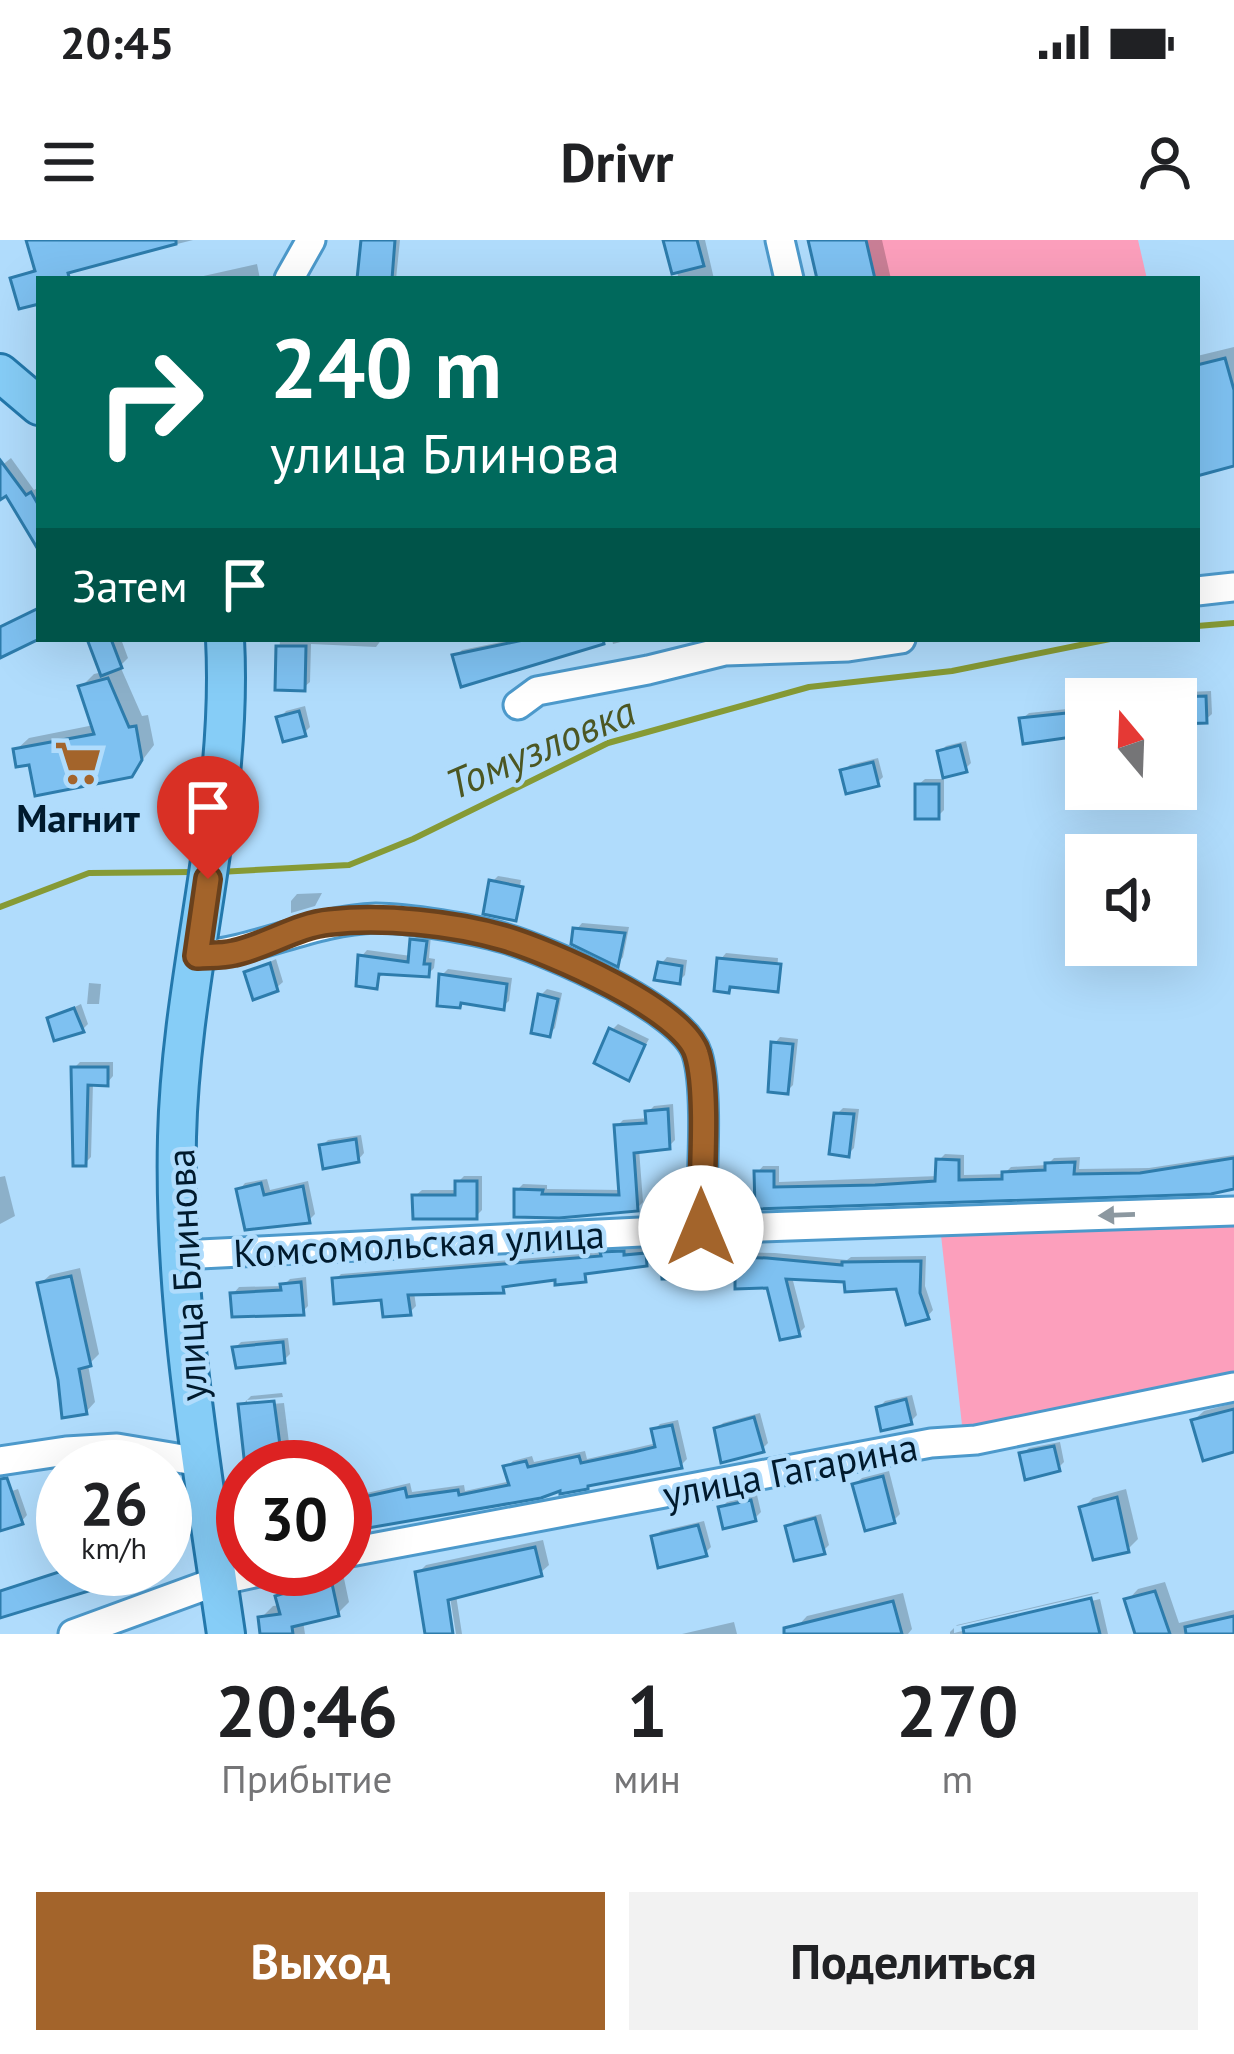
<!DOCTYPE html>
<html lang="ru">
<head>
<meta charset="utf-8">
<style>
  body { margin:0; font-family:"PT Sans",sans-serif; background:#f2f2f2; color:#202124; height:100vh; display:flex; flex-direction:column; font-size:45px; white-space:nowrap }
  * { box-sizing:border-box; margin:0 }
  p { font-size:39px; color:#757577 }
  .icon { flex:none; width:66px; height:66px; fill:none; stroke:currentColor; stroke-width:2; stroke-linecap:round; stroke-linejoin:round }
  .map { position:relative; height:1394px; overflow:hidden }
  .side { display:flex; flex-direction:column; background:#fff; flex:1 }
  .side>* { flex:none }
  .guide { position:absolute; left:36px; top:36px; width:1164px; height:366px; border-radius:0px; box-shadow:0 12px 48px #0002; background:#00695c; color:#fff; overflow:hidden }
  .needle { width:78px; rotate:341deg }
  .controls { position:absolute; left:1065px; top:438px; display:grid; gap:24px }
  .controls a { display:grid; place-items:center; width:132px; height:132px; border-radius:0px; background:#fff; box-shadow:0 12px 48px #0002; font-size:60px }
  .speed { position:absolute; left:36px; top:1200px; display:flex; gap:24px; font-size:60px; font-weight:700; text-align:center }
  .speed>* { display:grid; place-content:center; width:156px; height:156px; border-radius:50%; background:#fff; box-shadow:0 12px 48px #0002; line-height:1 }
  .speed small { font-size:30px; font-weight:400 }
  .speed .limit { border:18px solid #d22; background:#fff; color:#111 }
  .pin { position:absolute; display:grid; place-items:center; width:102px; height:102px; color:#fff; margin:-123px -51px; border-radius:50% 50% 50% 0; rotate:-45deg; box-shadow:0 0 12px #0007 }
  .pin .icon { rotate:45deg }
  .me { position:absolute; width:132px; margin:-66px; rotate:0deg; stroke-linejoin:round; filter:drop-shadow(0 0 9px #0008) }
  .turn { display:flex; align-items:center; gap:42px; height:252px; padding:0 36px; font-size:54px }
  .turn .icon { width:156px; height:156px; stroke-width:2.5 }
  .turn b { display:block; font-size:84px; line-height:102px }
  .then { display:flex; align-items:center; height:114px; padding:0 36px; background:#0003; gap:24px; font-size:45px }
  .eta { display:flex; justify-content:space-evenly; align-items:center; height:204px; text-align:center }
  .eta b { font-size:72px; font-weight:800; line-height:84px }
  .action { display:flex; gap:24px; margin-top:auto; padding:24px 36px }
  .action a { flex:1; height:138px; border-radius:0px; background:#a3642b; color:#fff; font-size:48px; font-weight:800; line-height:138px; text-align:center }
  .action a+a { background:#f2f2f2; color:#202124 }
  .status { display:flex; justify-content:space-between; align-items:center; height:84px; padding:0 60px; background:#fff; direction:ltr }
  .status svg { height:33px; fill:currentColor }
  header { display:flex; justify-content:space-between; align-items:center; height:156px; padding:0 36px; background:#fff; font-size:54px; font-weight:800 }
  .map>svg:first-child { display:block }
  .green { fill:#fc9fbc }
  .shadow { fill:#0003 }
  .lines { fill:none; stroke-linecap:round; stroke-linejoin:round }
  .stream { stroke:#869a35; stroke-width:6 }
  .building { fill:#7ec1f1; stroke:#2d7cac; stroke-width:3 }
  .minor-casing { stroke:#4c99cb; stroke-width:33 }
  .major-casing { stroke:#2378ac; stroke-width:42 }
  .minor { stroke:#fff; stroke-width:27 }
  .major { stroke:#86cdf7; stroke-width:36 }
  .oneway { fill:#8c98a0 }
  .route-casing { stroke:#6a411c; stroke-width:30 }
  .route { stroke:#a3642b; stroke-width:21 }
  .labels { text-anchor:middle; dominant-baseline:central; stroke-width:9; stroke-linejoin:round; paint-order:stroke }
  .poi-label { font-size:39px; font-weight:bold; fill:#001a2d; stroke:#b0dcfc }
  .street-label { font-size:39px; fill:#001a2d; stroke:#b0dcfc }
  .water-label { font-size:42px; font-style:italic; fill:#4c5723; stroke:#b0dcfc }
</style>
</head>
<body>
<div class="status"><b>20:45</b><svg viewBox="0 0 49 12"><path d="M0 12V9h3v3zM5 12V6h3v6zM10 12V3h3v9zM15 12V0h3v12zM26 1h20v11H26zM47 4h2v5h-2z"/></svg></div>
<header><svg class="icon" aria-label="menu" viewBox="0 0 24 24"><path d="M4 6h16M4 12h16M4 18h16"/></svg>Drivr<svg class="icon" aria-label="person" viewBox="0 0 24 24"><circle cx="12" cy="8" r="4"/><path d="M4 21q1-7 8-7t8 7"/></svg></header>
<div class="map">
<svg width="1234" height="1394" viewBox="0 0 1234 1394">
  <rect width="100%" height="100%" fill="#b0dcfc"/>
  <g class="green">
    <path d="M866,0H1138L1147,39H875Z"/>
    <path d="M1234,984V1137L975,1192L962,1185L941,995Z"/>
  </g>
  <g class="shadow">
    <path d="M33,0H193L39,39V60L13,39L38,27Z"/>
    <path d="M364,0H400L396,39H359Z"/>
    <path d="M667,0H705L714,39H679Z"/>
    <path d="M811,0H882L891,39H820Z"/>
    <path d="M257,24L260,39H196L199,37Z"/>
    <path d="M1234,107V223L1197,233V116Z"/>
    <path d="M11,218L34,250L39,247V311L7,251L0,256V227Z"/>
    <path d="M90,399H121L128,418L120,426L142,476L148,475L154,505L131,535L16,510L29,498L94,485L81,447L94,434L103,432Z"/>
    <path d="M280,399H382L376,407L311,404L310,442L303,448L278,447Z"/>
    <path d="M516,399H632L613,404L612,399L463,444L456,416L462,410Z"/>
    <path d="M1151,450V459H1112L1118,451Z"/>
    <path d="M1211,451L1212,474L1205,480L1179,458L1186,452Z"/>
    <path d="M305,466L310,487L304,493L280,478L286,471Z"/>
    <path d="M1086,467V501L1076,503L1075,493L1022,479L1029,473Z"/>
    <path d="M966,501L971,523L965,529L940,512L946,506Z"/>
    <path d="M878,518L883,537L877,543L843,531L850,525Z"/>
    <path d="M925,539H944V570L938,576L918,545Z"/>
    <path d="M498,636L521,640L515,678L492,642Z"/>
    <path d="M322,653L315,666L291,673V661L297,654Z"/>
    <path d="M582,683L629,687L623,717L618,723L576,690Z"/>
    <path d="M419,694L431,695L429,718L435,719L434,728L428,734L383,731L376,745L361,717L367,710L411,716L413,700Z"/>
    <path d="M726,713L778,718L776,746H780L777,749L734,744L728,750L720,720Z"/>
    <path d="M667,717L687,720L685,735L679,741L661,724Z"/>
    <path d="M276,719L283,742L276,748L247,733Z"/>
    <path d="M448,729L512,738L509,761L502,767L442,735Z"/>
    <path d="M89,743L101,744L99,764H87Z"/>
    <path d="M547,749L562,753L555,788L549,794L541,755Z"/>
    <path d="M81,764L88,784L82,790L50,779Z"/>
    <path d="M618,784L649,799L628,837L612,790Z"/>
    <path d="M780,797L798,799L793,845L787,851L774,804Z"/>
    <path d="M80,822H113V836L107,843H93L91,917L85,923L74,828Z"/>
    <path d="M673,864L675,900L669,906L639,909L643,962L637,968L517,950L523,944L547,945V949L622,950L617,886L623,880L648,878V872L654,866Z"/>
    <path d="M843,868L859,869L854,908L848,914L837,874Z"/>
    <path d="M361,895L364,913L358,920L322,906L328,900Z"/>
    <path d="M945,914L964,915V935L1004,934L1011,927L1047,925L1054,918L1080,917L1079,929L1149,928L1234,915V947L758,966L757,933L763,926H779V942L938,936L939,920Z"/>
    <path d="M5,936L15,976L0,984V937Z"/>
    <path d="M464,936H482V970L476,976L415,956L422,950H458V942Z"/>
    <path d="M267,939L270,950L308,941L315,974L309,980L239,950L245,943Z"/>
    <path d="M609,1008H651V1017L645,1023L590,1030L584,1039L558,1037L509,1044L502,1050L414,1052L416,1066L410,1072L384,1056L335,1040L341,1034L605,1012Z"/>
    <path d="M669,1010L775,1013L847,1020L851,1017L926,1016L925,1046L933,1070L927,1077L898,1046L792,1037L805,1087L799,1093L769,1045L663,1016Z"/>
    <path d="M80,1028L99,1114L88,1125L95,1162L86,1172L40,1044L50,1035Z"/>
    <path d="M306,1037L308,1066L302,1072L233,1054L239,1047L283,1046L290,1039Z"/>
    <path d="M288,1098L290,1114L284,1120L235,1108L241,1102Z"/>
    <path d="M282,1153L283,1157L247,1160V1166L284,1163L290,1211H307L308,1227H247L242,1165L251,1156Z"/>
    <path d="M912,1155L917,1175L911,1181L879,1168L885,1161Z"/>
    <path d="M1234,1163V1209L1194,1180L1204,1171Z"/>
    <path d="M760,1173L768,1203L762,1209L717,1189L723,1183Z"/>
    <path d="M678,1180L687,1219L681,1225L345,1289V1249L357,1247L358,1255L410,1243L412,1252L464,1245L465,1251L511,1241L507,1227L513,1221L532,1216L534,1222L585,1211L587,1219L657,1203L654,1190L660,1184Z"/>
    <path d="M1060,1202L1064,1222L1058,1228L1022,1214L1029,1208Z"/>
    <path d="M889,1231L900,1274L894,1280L855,1244L862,1238Z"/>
    <path d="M18,1249L27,1275L21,1282L0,1288V1255Z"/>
    <path d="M1126,1249L1138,1299L1128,1309L1083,1268L1093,1258Z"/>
    <path d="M757,1255L761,1272L755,1278L721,1268L727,1262Z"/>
    <path d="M821,1274L829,1305L823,1311L788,1287L794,1281Z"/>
    <path d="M704,1281L711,1307L705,1313L654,1297L661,1291Z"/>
    <path d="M543,1300L549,1325L540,1333L456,1355L462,1394H456L448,1345L418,1333L426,1325Z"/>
    <path d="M68,1329H149L0,1375V1350Z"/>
    <path d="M342,1329L349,1362L337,1374L303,1381L305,1394H263L261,1378L273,1366L281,1365L279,1357L290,1345Z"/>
    <path d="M1165,1342L1179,1383L1234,1370V1394H1139L1128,1360L1138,1349Z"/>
    <path d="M1098,1352L1099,1353L956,1386L957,1385Z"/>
    <path d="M903,1353L912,1389L908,1394H798L797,1387L807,1376Z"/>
    <path d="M1100,1359L1108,1394H950V1392L954,1388V1393Z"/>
    <path d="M734,1382L737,1394H682Z"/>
  </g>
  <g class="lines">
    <g class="stream">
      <path d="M1197,386L1234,383"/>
      <path d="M219,632L349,625L413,599L608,503L809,447L952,431L1110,399"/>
      <path d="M0,667L89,633L194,632"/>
    </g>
  </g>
  <g class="building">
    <path d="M26,0H176V4L68,33L69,37L61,39H39V64L19,69L10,38L35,31Z"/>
    <path d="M361,0H395L392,39H357Z"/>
    <path d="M663,0H697L704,26L672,34Z"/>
    <path d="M808,0H866L875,39H817Z"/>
    <path d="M1225,118L1234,150V226L1197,236V125Z"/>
    <path d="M0,220L26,255L31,252L39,266V311L6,256L0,260Z"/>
    <path d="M39,368V399L0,418V387Z"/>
    <path d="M87,399H111L122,428L101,436Z"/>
    <path d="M528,399H603L604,404L461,447L452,415Z"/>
    <path d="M276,406H306L305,451L275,450Z"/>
    <path d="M108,438L129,487L136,486L142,520L132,537L35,556L29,525L16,527L13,509L94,494L78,446Z"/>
    <path d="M1206,456L1207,483L1177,484L1176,457Z"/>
    <path d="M299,471L306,496L283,502L276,477Z"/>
    <path d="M1086,471V495L1023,504L1019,478Z"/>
    <path d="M960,505L967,532L943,538L937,511Z"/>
    <path d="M873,522L879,546L846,554L840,530Z"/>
    <rect x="915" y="544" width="24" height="35"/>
    <path d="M489,640L523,647L516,681L483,674Z"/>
    <path d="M573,688L625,693L618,727L571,704Z"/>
    <path d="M410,699L427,701L424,724H430L429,737L379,734L377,749L356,746L358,715L408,722Z"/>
    <path d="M717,718L781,724L778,752L730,747L729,753L714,751Z"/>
    <path d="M658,722L682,726L680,744L654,740Z"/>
    <path d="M270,723L278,751L253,760L244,732Z"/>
    <path d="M439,734L507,744L504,770L461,763L460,768L437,766Z"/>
    <path d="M538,754L558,759L550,797L531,793Z"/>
    <path d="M74,768L84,792L54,801L47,778Z"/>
    <path d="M609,788L645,805L629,841L594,823Z"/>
    <path d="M771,802L793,804L788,854L768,852Z"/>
    <path d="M71,827H108V846L88,845L86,926H73Z"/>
    <path d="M668,869L670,909L634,913L638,971L559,978L514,977V949L543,950L542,954L619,955L614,885L646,883L645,871Z"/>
    <path d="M834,873L854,874L849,917L829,914Z"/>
    <path d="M356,899L359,922L323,929L319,905Z"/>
    <path d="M1234,918V949L1211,954L755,969L754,931H774V947L875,945L935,941L936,919L959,920V940L1002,939V932L1045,930V923L1075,922L1074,934L1140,933Z"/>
    <path d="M455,941H477V979H413L412,955H455Z"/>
    <path d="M261,943L264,955L303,946L310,983L245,990L236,949Z"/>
    <path d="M624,1011V1015L646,1013L647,1026L585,1034L586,1042L555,1045V1040L503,1047L504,1053L408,1055L411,1075L383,1077L381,1060L334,1064L332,1038L601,1016L600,1012Z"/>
    <path d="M660,1015L767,1018L842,1025V1022L921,1021L920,1053L929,1079L906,1085L896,1049L845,1052L844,1042L786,1039L800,1096L780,1100L767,1048L735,1049V1039H662Z"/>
    <path d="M71,1036L91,1126L79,1129L87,1174L62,1178L58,1140L37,1043Z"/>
    <path d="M301,1042L304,1075L232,1077L230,1053L281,1050L280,1044Z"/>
    <path d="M283,1102L285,1123L236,1128L232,1107Z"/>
    <path d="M906,1159L912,1184L881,1191L876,1167Z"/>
    <path d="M274,1161L283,1227H245L238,1164Z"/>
    <path d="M1234,1169V1212L1203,1221L1191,1180Z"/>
    <path d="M754,1177L764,1212L721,1223L714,1188Z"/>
    <path d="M672,1185L682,1228L588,1246V1249L560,1254V1251L541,1258L345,1292V1261L405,1248L407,1257L458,1250L459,1255L509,1245L503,1226L526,1221L528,1227L579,1216L581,1223L634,1212L655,1207L651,1189Z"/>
    <path d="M1054,1206L1060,1231L1025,1240L1019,1213Z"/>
    <path d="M883,1236L895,1283L865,1291L852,1244Z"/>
    <path d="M7,1238L23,1284L0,1291V1239Z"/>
    <path d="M1117,1257L1129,1312L1093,1320L1079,1267Z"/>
    <path d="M751,1260L756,1281L723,1289L718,1267Z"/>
    <path d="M815,1278L825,1314L794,1321L785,1286Z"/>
    <path d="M698,1285L707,1316L658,1328L651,1296Z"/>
    <path d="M535,1307L542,1336L448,1360L453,1394H425L415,1332Z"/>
    <path d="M68,1329L151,1332L0,1378V1351Z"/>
    <path d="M331,1339L339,1376L292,1387L293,1394H260L258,1377L280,1374L275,1356Z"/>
    <path d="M1155,1351L1170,1394H1135L1124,1359Z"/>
    <path d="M1091,1358L1100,1394H964L963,1388Z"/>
    <path d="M893,1361L902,1394H784V1388Z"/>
    <path d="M1234,1376V1394H1186L1185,1387Z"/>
  </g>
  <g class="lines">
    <defs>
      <g id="minor">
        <path d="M780,0L789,39"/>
        <path d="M289,39L311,0"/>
        <path d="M1197,351L1234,347"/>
        <path d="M518,465L537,451L648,430L725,411L848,407L901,399"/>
        <path d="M197,716C259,711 313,680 376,678C407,678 474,689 504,698C548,711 684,769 697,814C709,852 701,945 701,989"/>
        <path d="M180,1015L701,989L1234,971"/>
        <path d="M0,1221L66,1211L117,1208L201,1222"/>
        <path d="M345,1313L931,1203L976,1200L1234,1147"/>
        <path d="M73,1394L218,1341L272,1329"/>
      </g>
      <g id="major">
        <path d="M0,133L39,166"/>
        <path d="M225,399C234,567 181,730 177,897C173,1064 202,1229 226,1394"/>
      </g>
    </defs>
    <use href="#minor" class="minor-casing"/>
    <use href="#major" class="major-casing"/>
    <use href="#minor" class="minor"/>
    <use href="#major" class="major"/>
  </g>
  <defs><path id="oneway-solid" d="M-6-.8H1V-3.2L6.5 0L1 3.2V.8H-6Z" transform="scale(3)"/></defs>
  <use class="oneway" href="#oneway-solid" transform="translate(1117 975) rotate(178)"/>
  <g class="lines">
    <defs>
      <path id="route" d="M208,639L197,716C209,715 222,716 234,713C267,706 297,685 330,682C383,676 452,683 504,698C548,711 684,769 697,814C709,852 701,945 701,988"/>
    </defs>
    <use href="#route" class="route-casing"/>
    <use href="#route" class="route"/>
  </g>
  <defs>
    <symbol id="supermarket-bare" viewBox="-9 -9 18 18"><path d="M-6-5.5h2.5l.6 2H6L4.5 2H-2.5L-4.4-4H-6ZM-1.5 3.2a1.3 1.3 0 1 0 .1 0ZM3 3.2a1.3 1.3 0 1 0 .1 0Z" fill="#a3642b" stroke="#b0dcfc" stroke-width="2.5" paint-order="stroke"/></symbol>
  </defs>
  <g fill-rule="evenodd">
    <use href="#supermarket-bare" x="45" y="490" width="66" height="66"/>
  </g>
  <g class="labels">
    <g class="poi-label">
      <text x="78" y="577">Магнит</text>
    </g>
    <g class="street-label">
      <text transform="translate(419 1003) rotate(-3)">Комсомольская улица</text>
      <text transform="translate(186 1035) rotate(-93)">улица Блинова</text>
      <text transform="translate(790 1230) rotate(-11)">улица Гагарина</text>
    </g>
    <g class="water-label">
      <text transform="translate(540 507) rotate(-23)">Томузловка</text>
    </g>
  </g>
</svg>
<div class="controls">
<a><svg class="needle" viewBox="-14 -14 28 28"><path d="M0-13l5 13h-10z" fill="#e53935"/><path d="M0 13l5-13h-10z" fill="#757577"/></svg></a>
<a><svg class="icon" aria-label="sound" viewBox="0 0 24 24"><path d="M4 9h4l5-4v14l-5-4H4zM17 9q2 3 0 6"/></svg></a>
</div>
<div class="speed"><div>26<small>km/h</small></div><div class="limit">30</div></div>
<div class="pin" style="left:208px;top:639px;background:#d93025"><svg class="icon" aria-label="arrive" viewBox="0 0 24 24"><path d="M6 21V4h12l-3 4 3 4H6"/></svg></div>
<svg class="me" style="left:701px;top:988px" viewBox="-20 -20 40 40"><circle r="19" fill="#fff"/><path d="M0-13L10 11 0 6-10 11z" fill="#a3642b"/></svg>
<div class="guide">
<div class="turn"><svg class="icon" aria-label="right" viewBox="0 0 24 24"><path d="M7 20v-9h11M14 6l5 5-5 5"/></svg><div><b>240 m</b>улица Блинова</div></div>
<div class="then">Затем<svg class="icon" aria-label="arrive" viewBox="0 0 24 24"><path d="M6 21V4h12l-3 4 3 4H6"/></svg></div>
</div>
</div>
<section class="side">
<div class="eta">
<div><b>20:46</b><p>Прибытие</p></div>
<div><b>1</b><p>мин</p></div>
<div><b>270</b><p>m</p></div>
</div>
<div class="action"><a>Выход</a><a>Поделиться</a></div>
</section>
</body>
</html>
